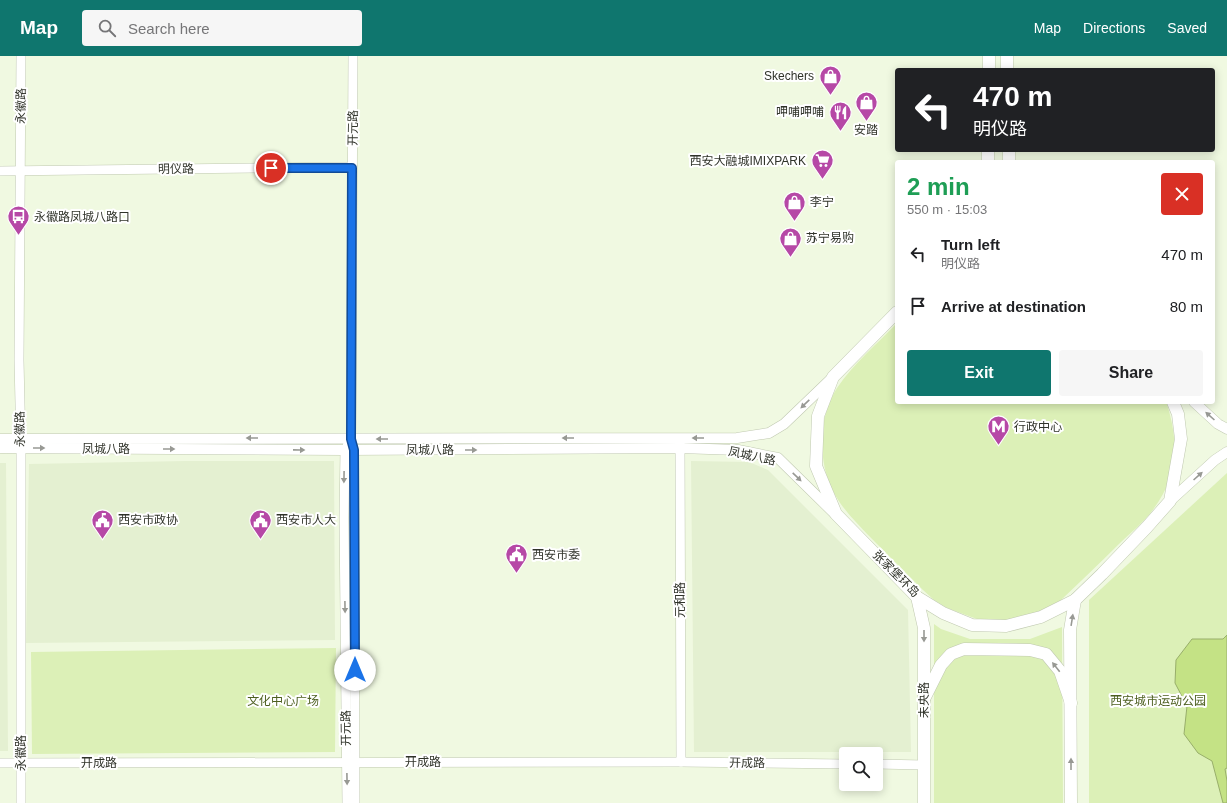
<!DOCTYPE html>
<html lang="en">
<head>
<meta charset="utf-8">
<style>
  body { margin:0; font-family:Arial,"Noto Sans SC",sans-serif; background:#f6f6f6; color:#202124; height:100vh; display:flex; flex-direction:column; font-size:15px; white-space:nowrap }
  * { box-sizing:border-box; margin:0 }
  p { font-size:13px; color:#757577 }
  .icon { flex:none; width:22px; height:22px; fill:none; stroke:currentColor; stroke-width:2; stroke-linecap:round; stroke-linejoin:round }
  .map { position:relative; flex:1; overflow:hidden }
  .drawer { position:absolute; left:895px; top:104px; width:320px; height:244px; display:flex; flex-direction:column; background:#fff; border-radius:4px; box-shadow:0 2px 10px #0003 }
  .drawer>* { flex:none }
  .guide { position:absolute; left:895px; top:12px; width:320px; height:84px; border-radius:4px; box-shadow:0 2px 10px #0003; background:#202124; color:#fff; overflow:hidden }
  .buttons { position:absolute; left:839px; top:691px; display:grid; gap:8px }
  .buttons a { display:grid; place-items:center; width:44px; height:44px; border-radius:4px; background:#fff; box-shadow:0 2px 10px #0003; font-size:20px }
  .pin { position:absolute; display:grid; place-items:center; width:34px; height:34px; color:#fff; margin:-17px; border:2px solid #fff; border-radius:50%; box-shadow:0 1px 4px #0007 }
  .me { position:absolute; width:44px; margin:-22px; rotate:0deg; stroke-linejoin:round; filter:drop-shadow(0 0 3px #0008) }
  .turn { display:flex; align-items:center; gap:14px; height:84px; padding:0 12px; font-size:18px }
  .turn .icon { width:52px; height:52px; stroke-width:2.5 }
  .turn b { display:block; font-size:28px; line-height:34px }
  .round { display:grid; place-items:center; flex:none; width:42px; height:42px; border-radius:4px; background:#f6f6f6 }
  .head { display:flex; align-items:center; justify-content:space-between; height:68px; padding:0 12px }
  h1 { font-size:24px; font-weight:600; line-height:30px; color:#1e9e55 }
  .cta { display:flex; gap:8px; margin-top:auto; padding:8px 12px }
  .cta a { flex:1; height:46px; border-radius:4px; background:#0f766e; color:#fff; font-size:16px; font-weight:600; line-height:46px; text-align:center }
  .cta a+a { background:#f6f6f6; color:#202124 }
  ul { padding:0; list-style:none }
  li { display:flex; align-items:center; gap:12px; height:52px; padding:0 12px }
  li div { flex:1 }
  li b { display:block; font-size:15px }
  li em { font-style:normal }
  header { display:flex; align-items:center; gap:24px; box-sizing:border-box; height:56px; padding:0 20px; background:#0f766e; color:#fff }
  header strong { font-size:19px }
  nav { display:flex; gap:22px; margin-inline-start:auto; font-size:14px }
  .search { width:280px; height:36px; background:#f6f6f6; display:flex; align-items:center; gap:10px; box-sizing:border-box; padding:0 14px; border-radius:4px; color:#757577; font-size:15px }
  .map>svg:first-child { display:block }
  .built { fill:#e4f0d1 }
  .green { fill:#dcf0b7 }
  .water { fill:#c4e285; stroke:#98ae6a }
  .lines { fill:none; stroke-linecap:round; stroke-linejoin:round }
  .tertiary-casing { stroke:#c0c9b1; stroke-width:10 }
  .secondary-casing { stroke:#c0c9b1; stroke-width:11 }
  .primary-casing { stroke:#c0c9b1; stroke-width:13 }
  .tertiary { stroke:#fff; stroke-width:9 }
  .secondary { stroke:#fff; stroke-width:10 }
  .primary { stroke:#fff; stroke-width:12 }
  .oneway { fill:#989994 }
  .route-casing { stroke:#114b97; stroke-width:10 }
  .route { stroke:#1a73e8; stroke-width:7 }
  .labels { text-anchor:middle; dominant-baseline:central; stroke-width:4; stroke-linejoin:round; paint-order:stroke }
  .poi-label { font-size:12px; fill:#30332a; stroke:#fff; text-anchor:start }
  .street-label { font-size:12px; fill:#30332a; stroke:#fff }
  .park-label { font-size:12px; fill:#4d5f1f; stroke:#fff }
</style>
</head>
<body>
<header>
<strong>Map</strong>
<div class="search"><svg class="icon" aria-label="search" viewBox="0 0 24 24"><circle cx="10" cy="10" r="6"/><path d="M15 15l6 6"/></svg>Search here</div>
<nav><a>Map</a><a>Directions</a><a>Saved</a></nav>
</header>
<div class="map">
<svg width="1227" height="747" viewBox="0 0 1227 747">
  <rect width="100%" height="100%" fill="#f0f9e1"/>
  <g class="built">
    <path d="M185,405H334L335,584L26,587L29,408Z"/>
    <path d="M691,405L749,406L768,414L908,554L911,696H694Z"/>
    <path d="M0,407H6L8,695H0Z"/>
  </g>
  <g class="green">
    <path d="M897,267V346H1166L1167,348C1179,388 1179,420 1152,455C1143,467 1130,477 1119,488C1100,507 1080,526 1060,545L1044,555L1002,565L977,563L947,552L934,544L923,534C907,518 892,503 876,487C843,453 822,434 822,383C822,366 828,346 837,332C853,308 877,288 897,267Z"/>
    <path d="M1227,417V747H1089V544Z"/>
    <path d="M934,568L941,573L970,583H1030L1062,571L1063,747H934Z"/>
    <path d="M336,592L335,696L32,698L31,596Z"/>
  </g>
  <path class="water" d="M1227,579V712L1225,713L1227,725V747H1223L1212,705L1198,697L1184,678L1187,650L1175,627L1176,604L1192,583H1223Z"/>
  <g class="lines">
    <defs>
      <g id="tertiary">
        <path d="M353,0L351,383L354,394L355,747"/>
        <path d="M0,115L352,111"/>
        <path d="M680,385L681,706"/>
        <path d="M0,707L681,706L846,708"/>
        <path d="M876,708L924,709"/>
        <path d="M21,747V392L19,304L21,0"/>
        <path d="M347,747L344,462L345,394L348,388"/>
      </g>
      <g id="secondary">
        <path d="M1194,346L1218,368L1227,373"/>
        <path d="M0,383L737,382L769,377L784,368L832,322"/>
        <path d="M0,392L345,394L680,392L738,394L778,402L834,457"/>
        <path d="M1170,445L1215,404L1227,396"/>
      </g>
      <g id="primary">
        <path d="M1007,0V14"/>
        <path d="M989,14V0"/>
        <path d="M1009,94V106"/>
        <path d="M988,106V94"/>
        <path d="M897,256L833,321L818,360L816,410L836,458L917,541L943,557L972,569L1006,570L1041,561L1075,544L1102,518L1147,471L1170,445L1181,383L1178,358L1173,346"/>
        <path d="M917,541L924,572V747"/>
        <path d="M925,641L941,609L951,598L964,593L1030,594L1046,598L1060,615L1071,647"/>
        <path d="M1071,747L1070,574L1075,544"/>
      </g>
    </defs>
    <use href="#tertiary" class="tertiary-casing"/>
    <use href="#secondary" class="secondary-casing"/>
    <use href="#primary" class="primary-casing"/>
    <use href="#tertiary" class="tertiary"/>
    <use href="#secondary" class="secondary"/>
    <use href="#primary" class="primary"/>
  </g>
  <defs><path id="oneway-solid" d="M-6-.8H1V-3.2L6.5 0L1 3.2V.8H-6Z"/></defs>
  <g class="oneway">
    <use href="#oneway-solid" transform="translate(805 348) rotate(136)"/>
    <use href="#oneway-solid" transform="translate(1210 360) rotate(-138)"/>
    <use href="#oneway-solid" transform="translate(252 382) rotate(180)"/>
    <use href="#oneway-solid" transform="translate(568 382) rotate(180)"/>
    <use href="#oneway-solid" transform="translate(698 382) rotate(-180)"/>
    <use href="#oneway-solid" transform="translate(382 383) rotate(180)"/>
    <use href="#oneway-solid" transform="translate(39 392)"/>
    <use href="#oneway-solid" transform="translate(169 393)"/>
    <use href="#oneway-solid" transform="translate(299 394) rotate(1)"/>
    <use href="#oneway-solid" transform="translate(471 394)"/>
    <use href="#oneway-solid" transform="translate(1198 420) rotate(-42)"/>
    <use href="#oneway-solid" transform="translate(344 421) rotate(91)"/>
    <use href="#oneway-solid" transform="translate(797 421) rotate(44)"/>
    <use href="#oneway-solid" transform="translate(345 551) rotate(89)"/>
    <use href="#oneway-solid" transform="translate(1072 564) rotate(-81)"/>
    <use href="#oneway-solid" transform="translate(924 580) rotate(90)"/>
    <use href="#oneway-solid" transform="translate(1056 611) rotate(-128)"/>
    <use href="#oneway-solid" transform="translate(1071 708) rotate(-90)"/>
    <use href="#oneway-solid" transform="translate(347 723) rotate(89)"/>
  </g>
  <g class="lines">
    <defs>
      <path id="route" d="M271,112H352L351,383L354,394L355,614"/>
    </defs>
    <use href="#route" class="route-casing"/>
    <use href="#route" class="route"/>
  </g>
  <defs>
    <symbol id="shop-pin" viewBox="-11 -11 22 30"><path d="M0 17L-7.5 6A9.5 9.5 0 1 1 7.5 6Z" fill="#b648a6" stroke="#fff"/><path d="M-5-2.5h2.3a2.7 3.5 0 0 1 5.4 0H5L5.5 6h-11ZM-1.5-2.5h3a1.5 2.3 0 0 0-3 0Z" fill="#fff"/></symbol>
    <symbol id="restaurant-pin" viewBox="-11 -11 22 30"><path d="M0 17L-7.5 6A9.5 9.5 0 1 1 7.5 6Z" fill="#b648a6" stroke="#fff"/><path d="M-5-6h1v4h1v-4h1v4h1v-4h1v5L-1.5 .5V6h-2V.5L-5-1ZM5-6V6H3V1.5H1.5Q1.5-4 5-6Z" fill="#fff"/></symbol>
    <symbol id="supermarket-pin" viewBox="-11 -11 22 30"><path d="M0 17L-7.5 6A9.5 9.5 0 1 1 7.5 6Z" fill="#b648a6" stroke="#fff"/><path d="M-6-5.5h2.5l.6 2H6L4.5 2H-2.5L-4.4-4H-6ZM-1.5 3.2a1.3 1.3 0 1 0 .1 0ZM3 3.2a1.3 1.3 0 1 0 .1 0Z" fill="#fff"/></symbol>
    <symbol id="bus-pin" viewBox="-11 -11 22 30"><path d="M0 17L-7.5 6A9.5 9.5 0 1 1 7.5 6Z" fill="#b648a6" stroke="#fff"/><path d="M-5-6H5V4H4V6H2V4H-2V6H-4V4H-5ZM-3.5-4V0h7V-4ZM-3.5 1.2v1.5H-2V1.2ZM2 1.2v1.5H3.5V1.2Z" fill="#fff"/></symbol>
    <symbol id="metro-pin" viewBox="-11 -11 22 30"><path d="M0 17L-7.5 6A9.5 9.5 0 1 1 7.5 6Z" fill="#b648a6" stroke="#fff"/><path d="M-5.5 5V-5H-3L0 0L3-5H5.5V5H3V-.5L0 4L-3-.5V5Z" fill="#fff"/></symbol>
    <symbol id="civic-pin" viewBox="-11 -11 22 30"><path d="M0 17L-7.5 6A9.5 9.5 0 1 1 7.5 6Z" fill="#b648a6" stroke="#fff"/><path d="M-.6-6.5H3V-4.5H.6V-3L4-1V1h2V6H-6V1h2V-1L-.6-3ZM-1.2 2.5V6h2.4V2.5Z" fill="#fff"/></symbol>
  </defs>
  <g fill-rule="evenodd">
    <use href="#shop-pin" x="818" y="8" width="25" height="34"/>
    <use href="#shop-pin" x="854" y="34" width="25" height="34"/>
    <use href="#restaurant-pin" x="828" y="44" width="25" height="34"/>
    <use href="#supermarket-pin" x="810" y="92" width="25" height="34"/>
    <use href="#shop-pin" x="782" y="134" width="25" height="34"/>
    <use href="#bus-pin" x="6" y="148" width="25" height="34"/>
    <use href="#shop-pin" x="778" y="170" width="25" height="34"/>
    <use href="#metro-pin" x="986" y="358" width="25" height="34"/>
    <use href="#civic-pin" x="90" y="452" width="25" height="34"/>
    <use href="#civic-pin" x="248" y="452" width="25" height="34"/>
    <use href="#civic-pin" x="504" y="486" width="25" height="34"/>
  </g>
  <g class="labels">
    <g class="poi-label">
      <text x="814" y="20" text-anchor="end">Skechers</text>
      <text x="824" y="56" text-anchor="end">呷哺呷哺</text>
      <text x="866" y="74" text-anchor="middle">安踏</text>
      <text x="806" y="105" text-anchor="end">西安大融城IMIXPARK</text>
      <text x="810" y="146">李宁</text>
      <text x="34" y="161">永徽路凤城八路口</text>
      <text x="806" y="182">苏宁易购</text>
      <text x="1014" y="371">行政中心</text>
      <text x="118" y="464">西安市政协</text>
      <text x="276" y="464">西安市人大</text>
      <text x="532" y="499">西安市委</text>
    </g>
    <g class="street-label">
      <text transform="translate(21 50) rotate(-89)">永徽路</text>
      <text transform="translate(353 72) rotate(-89)">开元路</text>
      <text transform="translate(176 113) rotate(-1)">明仪路</text>
      <text transform="translate(20 373) rotate(-91)">永徽路</text>
      <text x="106" y="393">凤城八路</text>
      <text x="430" y="394">凤城八路</text>
      <text transform="translate(752 400) rotate(12)">凤城八路</text>
      <text transform="translate(896 518) rotate(45)">张家堡环岛</text>
      <text transform="translate(680 544) rotate(-90)">元和路</text>
      <text transform="translate(924 644) rotate(-90)">未央路</text>
      <text transform="translate(346 672) rotate(-91)">开元路</text>
      <text transform="translate(21 697) rotate(-90)">永徽路</text>
      <text x="423" y="706">开成路</text>
      <text x="99" y="707">开成路</text>
      <text transform="translate(747 707) rotate(1)">开成路</text>
    </g>
    <g class="park-label">
      <text x="283" y="645">文化中心广场</text>
      <text x="1158" y="645">西安城市运动公园</text>
    </g>
  </g>
</svg>
<div class="buttons">
<a><svg class="icon" aria-label="search" viewBox="0 0 24 24"><circle cx="10" cy="10" r="6"/><path d="M15 15l6 6"/></svg></a>
</div>
<div class="pin" style="left:271px;top:112px;background:#d93025"><svg class="icon" aria-label="arrive" viewBox="0 0 24 24"><path d="M6 21V4h12l-3 4 3 4H6"/></svg></div>
<svg class="me" style="left:355px;top:614px" viewBox="-20 -20 40 40"><circle r="19" fill="#fff"/><path d="M0-13L10 11 0 6-10 11z" fill="#1a73e8"/></svg>
<div class="guide">
<div class="turn"><svg class="icon" aria-label="left" viewBox="0 0 24 24"><path d="M17 20v-9H6M10 6l-5 5 5 5"/></svg><div><b>470 m</b>明仪路</div></div>
</div>
<section class="drawer">
<div class="head"><div><h1>2 min</h1><p>550 m · 15:03</p></div><a class="round" style="background:#d93025;color:#fff"><svg class="icon" aria-label="close" viewBox="0 0 24 24"><path d="M6 6l12 12M18 6L6 18"/></svg></a></div>
<ul>
<li><svg class="icon" aria-label="left" viewBox="0 0 24 24"><path d="M17 20v-9H6M10 6l-5 5 5 5"/></svg><div><b>Turn left</b><p>明仪路</p></div><em>470 m</em></li>
<li><svg class="icon" aria-label="arrive" viewBox="0 0 24 24"><path d="M6 21V4h12l-3 4 3 4H6"/></svg><div><b>Arrive at destination</b></div><em>80 m</em></li>
</ul>
<div class="cta"><a>Exit</a><a>Share</a></div>
</section>
</div>
</body>
</html>
